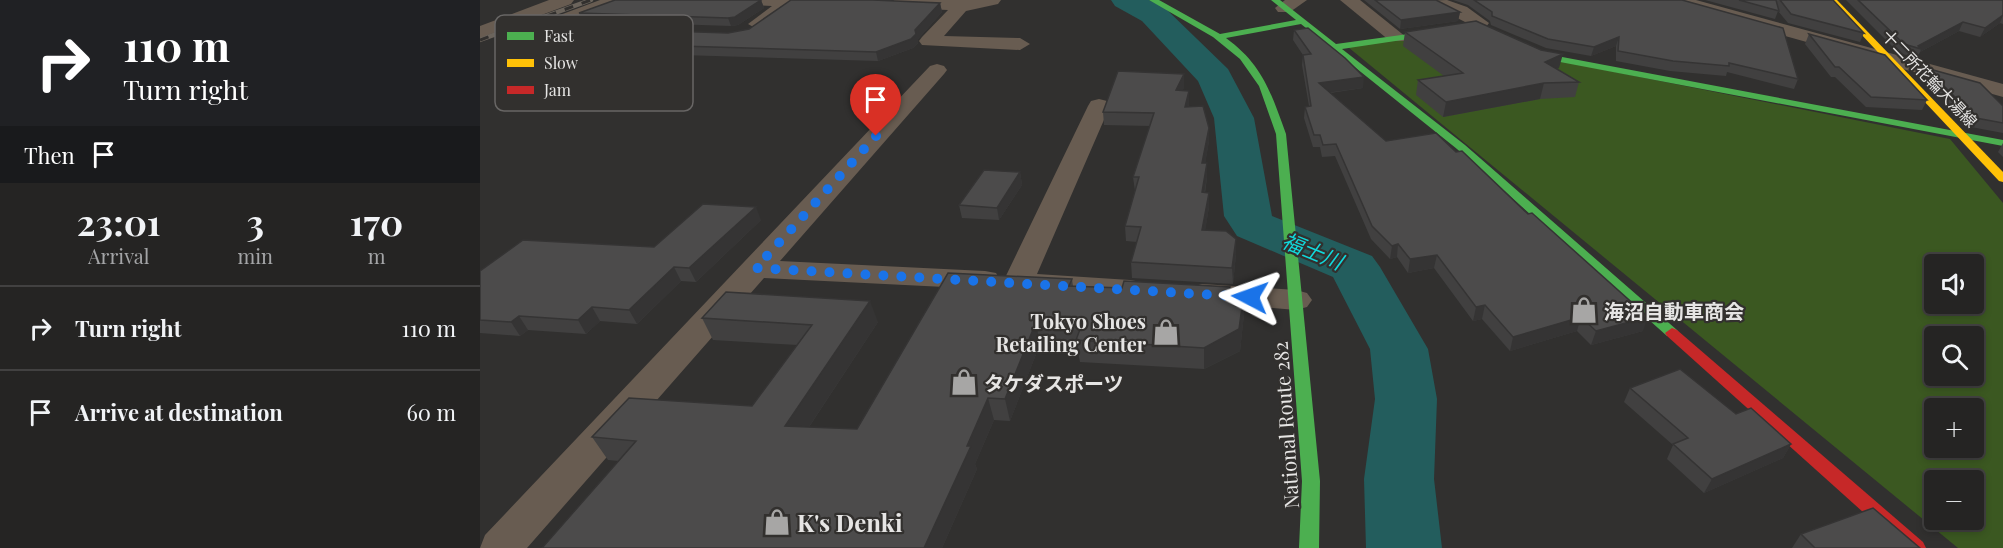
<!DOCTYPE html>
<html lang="en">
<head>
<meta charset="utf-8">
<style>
  body { margin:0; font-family:"Playfair Display","Noto Sans JP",serif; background:#313030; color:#f1f3f6; height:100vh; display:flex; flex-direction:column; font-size:22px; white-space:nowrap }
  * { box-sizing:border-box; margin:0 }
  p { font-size:20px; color:#a3a4a6 }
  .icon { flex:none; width:33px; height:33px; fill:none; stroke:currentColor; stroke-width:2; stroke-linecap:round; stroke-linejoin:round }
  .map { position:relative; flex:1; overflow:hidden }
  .sheet { display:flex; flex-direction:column; background:#252423; width:480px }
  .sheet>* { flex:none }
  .banner { background:#202124; color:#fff; overflow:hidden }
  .buttons { position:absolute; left:1444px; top:254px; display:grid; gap:12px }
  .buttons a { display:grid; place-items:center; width:60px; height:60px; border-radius:6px; background:#252423; box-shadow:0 3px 9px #0003,0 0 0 2px #424141; font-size:30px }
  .pin { position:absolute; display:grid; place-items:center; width:51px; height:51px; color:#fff; margin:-62px -26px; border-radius:50% 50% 50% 0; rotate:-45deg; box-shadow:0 0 6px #0007 }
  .pin .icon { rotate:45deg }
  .me { position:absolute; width:66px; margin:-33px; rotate:274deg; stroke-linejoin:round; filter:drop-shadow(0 0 4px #0008) }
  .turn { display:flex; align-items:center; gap:21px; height:126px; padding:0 24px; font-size:27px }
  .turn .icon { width:78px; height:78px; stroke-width:2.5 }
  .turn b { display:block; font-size:42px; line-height:51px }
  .then { display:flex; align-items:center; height:57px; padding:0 24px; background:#0003; gap:12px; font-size:22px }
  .eta { display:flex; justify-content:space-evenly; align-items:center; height:102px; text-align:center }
  .eta b { font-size:36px; font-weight:700; line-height:42px }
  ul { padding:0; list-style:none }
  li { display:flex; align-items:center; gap:18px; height:84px; padding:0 24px; border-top:2px solid #424141 }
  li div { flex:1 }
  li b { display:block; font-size:22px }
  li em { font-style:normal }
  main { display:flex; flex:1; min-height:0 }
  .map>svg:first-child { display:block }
  .green { fill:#3b5821; fill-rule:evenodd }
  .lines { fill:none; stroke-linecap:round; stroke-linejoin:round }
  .river { fill:#235d5d; fill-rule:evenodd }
  .street { fill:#685c51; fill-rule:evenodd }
  .fast { fill:#4caf50; fill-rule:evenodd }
  .slow { fill:#ffc107; fill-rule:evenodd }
  .jam { fill:#c62828; fill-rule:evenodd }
  .rail-casing { stroke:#6b645c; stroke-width:4.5 }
  .rail { stroke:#32302e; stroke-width:3; stroke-dasharray:9; stroke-linecap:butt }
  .wall { fill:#414040 }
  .shaded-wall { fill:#353434 }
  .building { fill:#4c4b4b; stroke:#353434; stroke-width:1.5 }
  .route { stroke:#1a73e8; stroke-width:10; stroke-dasharray:0 18 }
  .labels { text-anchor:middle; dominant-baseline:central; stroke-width:4.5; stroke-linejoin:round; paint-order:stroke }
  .far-street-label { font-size:16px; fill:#e6e5e4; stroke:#32302e }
  .poi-label { font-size:20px; font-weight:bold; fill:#e6e5e4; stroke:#32302e; text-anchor:start }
  .street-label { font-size:20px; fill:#e6e5e4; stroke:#32302e }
  .water-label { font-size:21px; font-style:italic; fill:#11d8db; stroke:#32302e }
  .near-poi-label { font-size:24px; font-weight:bold; fill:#e6e5e4; stroke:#32302e; text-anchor:start }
  .key { fill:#32302e; stroke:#686665; stroke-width:1.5 }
  .key-label { font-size:16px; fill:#e6e5e4 }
</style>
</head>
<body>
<main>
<section class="sheet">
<div class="banner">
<div class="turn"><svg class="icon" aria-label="right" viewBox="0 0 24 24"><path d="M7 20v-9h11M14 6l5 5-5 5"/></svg><div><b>110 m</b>Turn right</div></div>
<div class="then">Then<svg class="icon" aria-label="arrive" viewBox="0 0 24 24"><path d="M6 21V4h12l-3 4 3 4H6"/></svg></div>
</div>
<div class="eta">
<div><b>23:01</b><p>Arrival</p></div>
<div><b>3</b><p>min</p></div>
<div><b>170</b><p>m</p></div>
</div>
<ul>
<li><svg class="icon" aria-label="right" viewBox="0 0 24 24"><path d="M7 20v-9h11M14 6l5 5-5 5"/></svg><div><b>Turn right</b></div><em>110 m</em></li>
<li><svg class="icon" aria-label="arrive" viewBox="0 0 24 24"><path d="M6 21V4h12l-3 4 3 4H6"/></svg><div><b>Arrive at destination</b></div><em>60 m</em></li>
</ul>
</section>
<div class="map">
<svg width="1523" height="548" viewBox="0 0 1523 548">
  <rect width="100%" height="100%" fill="#31302f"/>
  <path class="green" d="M992,29L1050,55L1470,139L1523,203V548H1478L868,47ZM1455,264H1494V303H1455ZM1455,336H1494V375H1455ZM1455,408H1494V447H1455ZM1455,480H1494V519H1455Z"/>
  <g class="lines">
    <path class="river" d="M631,0H669L684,7L748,69L774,118L792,216L892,256L900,267L948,349L957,399L954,479L962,548H886L884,479L895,399L890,349L853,277L757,236L744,216L734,118L718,81L662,21L635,6Z"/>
    <g class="street">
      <path d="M69,0H94L91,4L0,38V26Z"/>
      <path d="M120,0H145L142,4L91,23L119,26L121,30L119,34H73L66,32L61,25L64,21Z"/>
      <path d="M258,0H318L319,1L283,28L277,29L268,24L292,6L267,5Z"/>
      <path d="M414,0H521L518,4L486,11L464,36L540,38L550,44L540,50L442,45L439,41L442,37L468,10L421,8L415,7L412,3Z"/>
      <path d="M805,0H827L810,12H798L795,8Z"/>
      <path d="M860,0H880L926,37L924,41H910Z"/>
      <path d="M967,0L987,7L1009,23L1003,31H989L987,27L989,24L944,1Z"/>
      <path d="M1188,0H1216L1523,84V97L1191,4Z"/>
      <path d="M457,64L464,66L467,70L464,74L300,261L505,271L516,273L520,280L516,287L505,289L284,278L47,548H0L5,535L450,66Z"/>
      <path d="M619,99L627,101L630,106L557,274L650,280L661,282L665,289L661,296L650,298L527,289L523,282L608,106L611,101Z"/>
      <path d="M722,284L816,290L827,293L832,300L827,307L816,310L711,301L707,294L711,287Z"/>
    </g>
    <g class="fast">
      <path d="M669,0H679L740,34L816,20L791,0H800L856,44L972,28V32L969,33L862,49L985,145L1197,330L1199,333L1197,336H1187L977,149L821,24L746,38C783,65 791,93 806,134L840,481L839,548H819L822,481L796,134L779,86L760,59L733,37Z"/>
      <path d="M1040,43L1061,53L1523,140V146L1059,58L1037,48L1036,46Z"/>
    </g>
    <path class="slow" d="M1349,0H1357L1523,172V182L1519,181Z"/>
    <path class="jam" d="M1192,328L1197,330L1443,542L1446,548H1423L1187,336L1185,333Z"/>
    <defs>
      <path id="rail" d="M0,40L111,0"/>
    </defs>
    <use href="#rail" class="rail-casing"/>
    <use href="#rail" class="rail"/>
  </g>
  <g class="wall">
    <path d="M281,0L284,8L258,25L251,26L103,21L99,13Z"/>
    <path d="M884,0H956L980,12L978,21L920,29Z"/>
    <path d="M973,0H1202L1318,79L1314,89L1247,72L1246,76L1190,71L1136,61V46L1111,56L1066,48L1011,25L1010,21L988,5Z"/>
    <path d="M1225,0H1353L1384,33L1380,42L1308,23L1298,11L1295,19Z"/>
    <path d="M1366,0H1523V24L1520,23L1500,37L1479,31L1440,52L1437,58L1419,53Z"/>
    <path d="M460,3L462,12L438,39V43L433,48L398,61L70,51L68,48L50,47L46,37L248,33Z"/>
    <path d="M814,30L883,88L850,93L906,141L1163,331L1111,345L1097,331L1030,351L1002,319L993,321L954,268L928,273L917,257L910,259L891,239L855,156L842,157L840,147H833L824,118L825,107L829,106L822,65L823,55L813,40Z"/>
    <path d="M925,32L1079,68L1077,69L1099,82L1095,97L1060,99L963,117L936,95L938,80L964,76L923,46Z"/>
    <path d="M1329,34L1447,100L1442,110L1386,107L1355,77H1351L1325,44Z"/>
    <path d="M1446,68L1523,106V133L1491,127L1442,77Z"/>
    <path d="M704,87L702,91L709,104L708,107L729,128V141L725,163H727V177L725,193L729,207L725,230L756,239V254L753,284L652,278L651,262L657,242L646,241L645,226L655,191L653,177L670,126L624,125L623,112Z"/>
    <path d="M1523,143V157L1518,152Z"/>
    <path d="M540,172L542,185L519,220L482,218L479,205Z"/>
    <path d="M281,220L216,282L201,281L157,324L120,321L106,334L48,330L40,336L0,333V271L174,247Z"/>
    <path d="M592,279L593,286L750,292L764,314L760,351L724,369L600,362L597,346L560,344L530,421L514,420L495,464L497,469L462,548H62L139,461L128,460L112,437L272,406L318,345L233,340L222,318L398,322L329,427L377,429Z"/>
    <path d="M1150,388L1256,414L1311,444L1303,458L1224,493L1187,459L1193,445L1144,402Z"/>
    <path d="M1321,534L1440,548H1312Z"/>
  </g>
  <g class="shaded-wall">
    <path d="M281,0L284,8L258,25L251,26L248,18Z"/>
    <path d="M460,3L462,12L438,39V43L433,48L398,61L396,52L435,30Z"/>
    <path d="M980,12L978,21L920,29L921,20Z"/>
    <path d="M1523,15L1520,23L1500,37L1505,28Z"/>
    <path d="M1483,22L1479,31L1440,52L1441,49L1438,46Z"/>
    <path d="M1139,37L1136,46L1111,56L1114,47Z"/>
    <path d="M1083,54L1079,68L1061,76L1065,62Z"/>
    <path d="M704,74V87L697,103L696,90Z"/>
    <path d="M884,77L883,88L838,94L839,83Z"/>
    <path d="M1064,83L1060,99L963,117L966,102Z"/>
    <path d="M709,91V104L705,120V107Z"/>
    <path d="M729,128V141L723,177L722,163Z"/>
    <path d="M727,163V177L722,207V192Z"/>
    <path d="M540,172L542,185L519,220L517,208Z"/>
    <path d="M729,193V207L723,245L722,230Z"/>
    <path d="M276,207L281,220L216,282L209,268Z"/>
    <path d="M756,239V254L753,284L752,268Z"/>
    <path d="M918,244L917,257L910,259L912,246Z"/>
    <path d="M957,255L954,268L928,273L930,259Z"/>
    <path d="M194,267L201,281L157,324L149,310Z"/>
    <path d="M764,292V314L760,351L724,369V348Z"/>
    <path d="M390,301L398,322L315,448L305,426Z"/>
    <path d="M1005,305L1002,319L993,321L996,307Z"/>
    <path d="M112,307L120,321L106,334L98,320Z"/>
    <path d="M39,316L48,330L40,336L31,322Z"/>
    <path d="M1101,317L1097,331L1030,351L1033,337Z"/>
    <path d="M1168,317L1163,331L1111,345L1116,331Z"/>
    <path d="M556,322L560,344L530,421L525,399Z"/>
    <path d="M508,398L514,420L495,464L497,469L462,548H444Z"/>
    <path d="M1311,444L1303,458L1224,493L1232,479Z"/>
  </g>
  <g class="building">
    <path d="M135,0H281L255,17L248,18L99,13Z"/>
    <path d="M311,0H393L460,3L435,30L436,34L431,39L396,52L65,42L72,38L46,37L67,27L248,33L269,29Z"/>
    <path d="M895,0H956L980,12L921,20Z"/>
    <path d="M994,0H1202L1303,28L1318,79L1249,63V66L1193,61L1138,51L1139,37L1114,47L1068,39L1012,16V12Z"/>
    <path d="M1259,0H1296L1299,11Z"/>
    <path d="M1300,0H1353L1384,33L1311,14Z"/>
    <path d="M1378,0H1523V15L1505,28L1483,22L1438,46L1441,49L1424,44Z"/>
    <path d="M996,21L1061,50L1083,54L1065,62L1099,82L1064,83L966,102L938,80L983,73L925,32Z"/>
    <path d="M828,28L865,58L884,77L839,83L906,141L956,133L976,152L982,151L1048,214L1052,213L1168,317L1116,331L1101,317L1033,337L1005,305L996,307L957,255L930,259L918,244L912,246L892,226L856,144L843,145L840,135H834L825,107L831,106L823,55L831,54L814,30Z"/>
    <path d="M1329,34L1405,55L1447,100L1391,97L1359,67H1355Z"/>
    <path d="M1446,68L1500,83L1523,106V123L1496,118Z"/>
    <path d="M638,71L704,74L696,90L709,91L705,107L723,106L729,128L722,163H727L722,192L729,193L722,230L746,231L756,239L752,268L651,262L661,227L645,226L659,177H653L674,113L623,112Z"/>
    <path d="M504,170L540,172L517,208L479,205Z"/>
    <path d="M223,204L276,207L209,268L194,267L149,310L112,307L98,320L39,316L31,322L0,320V271L43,240L174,247Z"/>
    <path d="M468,273L592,279L589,286L642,288L644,281L750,287L749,292H764L759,329L724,348L596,340L602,324L556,322L525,399L508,398L487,446H491L444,548H62L156,441L112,437L149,398L272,406L332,325L222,318L246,292L390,301L305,426L377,429Z"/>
    <path d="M1200,369L1256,414L1271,408L1311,444L1232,479L1193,444L1208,438L1150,388Z"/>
    <path d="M1393,508L1440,548H1335L1321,534Z"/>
  </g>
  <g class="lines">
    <path class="route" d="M396,136L276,268L770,297"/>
  </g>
  <defs>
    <symbol id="shop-bare" viewBox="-9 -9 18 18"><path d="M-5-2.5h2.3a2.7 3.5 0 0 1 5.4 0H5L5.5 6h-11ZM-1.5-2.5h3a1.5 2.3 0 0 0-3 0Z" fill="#a7a6a5" stroke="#32302e" stroke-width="2.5" paint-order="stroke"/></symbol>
  </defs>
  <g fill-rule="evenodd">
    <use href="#shop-bare" x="1085" y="291" width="38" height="38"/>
    <use href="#shop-bare" x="667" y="313" width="38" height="38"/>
    <use href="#shop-bare" x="465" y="363" width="38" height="38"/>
    <use href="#shop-bare" x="278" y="503" width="38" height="38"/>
  </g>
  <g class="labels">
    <g class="far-street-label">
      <text transform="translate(1450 78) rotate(46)">十二所花輪大湯線</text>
    </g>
    <g class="poi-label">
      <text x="1124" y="310">海沼自動車商会</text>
      <text x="666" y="320" text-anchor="end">Tokyo Shoes<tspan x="666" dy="23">Retailing Center</tspan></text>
      <text x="504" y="382">タケダスポーツ</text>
    </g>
    <g class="street-label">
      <text transform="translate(805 425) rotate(-94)">National Route 282</text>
    </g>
    <g class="water-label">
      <text transform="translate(833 250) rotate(22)">福士川</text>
    </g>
    <g class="near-poi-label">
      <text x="317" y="522">K's Denki</text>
    </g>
  </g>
  <rect x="15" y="15" width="198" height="96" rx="9" class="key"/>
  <rect x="27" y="32" width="27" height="8" fill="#4caf50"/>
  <rect x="27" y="59" width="27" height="8" fill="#ffc107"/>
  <rect x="27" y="86" width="27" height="8" fill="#c62828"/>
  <g class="key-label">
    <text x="64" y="42">Fast</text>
    <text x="64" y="69">Slow</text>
    <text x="64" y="96">Jam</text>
  </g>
</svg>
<div class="buttons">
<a><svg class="icon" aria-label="sound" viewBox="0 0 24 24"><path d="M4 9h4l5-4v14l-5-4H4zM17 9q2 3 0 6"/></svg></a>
<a><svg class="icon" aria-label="search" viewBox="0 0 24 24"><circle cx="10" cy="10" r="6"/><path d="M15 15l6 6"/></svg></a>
<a>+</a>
<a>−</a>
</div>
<div class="pin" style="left:396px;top:136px;background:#d93025"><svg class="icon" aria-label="arrive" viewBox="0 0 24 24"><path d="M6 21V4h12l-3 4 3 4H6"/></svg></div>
<svg class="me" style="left:770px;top:297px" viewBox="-20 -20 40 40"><path d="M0-17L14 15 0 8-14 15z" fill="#1a73e8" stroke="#fff" stroke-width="4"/></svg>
</div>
</main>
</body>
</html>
